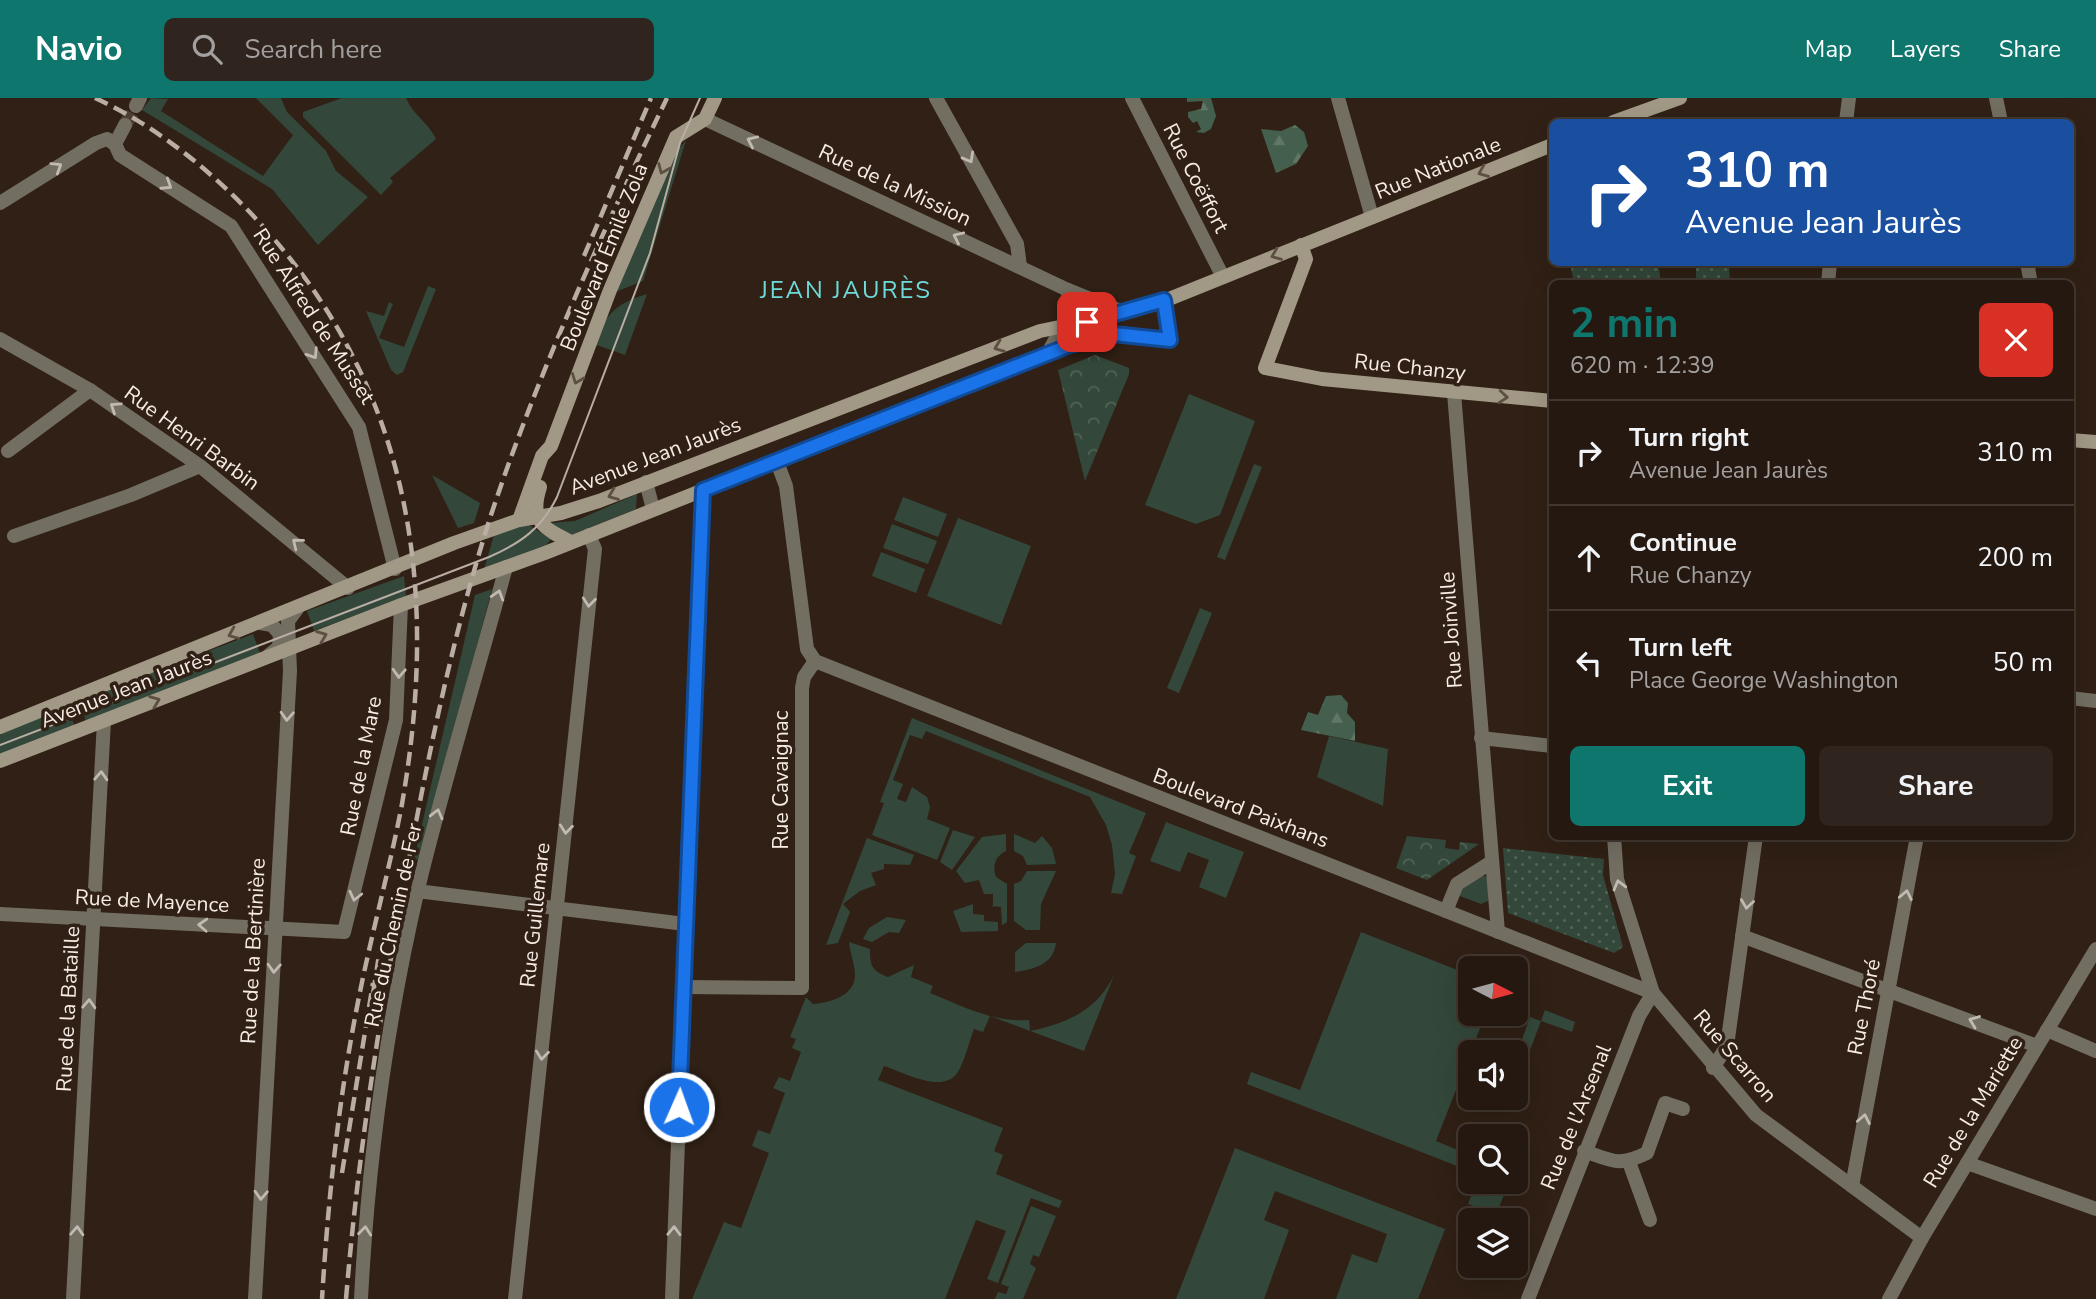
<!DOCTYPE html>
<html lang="en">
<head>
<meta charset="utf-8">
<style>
  body { margin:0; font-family:"Nunito Sans",sans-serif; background:#30251e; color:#f1f3f6; height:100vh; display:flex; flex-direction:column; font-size:26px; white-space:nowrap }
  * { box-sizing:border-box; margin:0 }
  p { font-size:23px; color:#a3a09f }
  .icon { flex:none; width:38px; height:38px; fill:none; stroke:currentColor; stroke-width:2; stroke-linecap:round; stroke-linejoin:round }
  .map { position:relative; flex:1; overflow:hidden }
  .panel { position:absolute; left:1549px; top:182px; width:525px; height:560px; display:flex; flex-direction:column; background:#241810; border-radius:10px; box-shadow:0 7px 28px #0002,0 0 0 2px #413730 }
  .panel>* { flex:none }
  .top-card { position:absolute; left:1549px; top:21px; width:525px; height:147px; border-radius:10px; box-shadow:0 7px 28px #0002,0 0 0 2px #413730; background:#1a4fa0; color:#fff; overflow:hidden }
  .needle { width:46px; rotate:96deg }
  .buttons { position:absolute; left:1458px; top:858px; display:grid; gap:14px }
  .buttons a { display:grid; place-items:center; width:70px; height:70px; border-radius:10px; background:#241810; box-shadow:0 7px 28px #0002,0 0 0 2px #413730; font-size:35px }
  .pin { position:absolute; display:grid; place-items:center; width:60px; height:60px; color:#fff; margin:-30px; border-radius:14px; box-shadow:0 4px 10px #0006 }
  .me { position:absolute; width:77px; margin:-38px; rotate:2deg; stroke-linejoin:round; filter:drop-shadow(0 0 5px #0008) }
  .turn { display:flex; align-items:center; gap:24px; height:147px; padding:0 21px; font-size:32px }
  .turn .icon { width:91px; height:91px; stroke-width:2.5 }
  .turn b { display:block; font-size:49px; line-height:60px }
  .round { display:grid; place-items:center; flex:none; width:74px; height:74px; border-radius:10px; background:#30251e }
  .summary { display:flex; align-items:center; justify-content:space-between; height:119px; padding:0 21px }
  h1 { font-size:42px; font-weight:700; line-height:52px; color:#0f766e }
  .primary-button { display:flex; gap:14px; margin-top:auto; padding:14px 21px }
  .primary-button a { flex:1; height:80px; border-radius:10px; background:#0f766e; color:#fff; font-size:28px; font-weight:700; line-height:80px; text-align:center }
  .primary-button a+a { background:#30251e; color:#f1f3f6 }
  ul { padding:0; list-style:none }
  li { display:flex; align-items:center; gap:21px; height:105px; padding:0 21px; border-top:2px solid #413730 }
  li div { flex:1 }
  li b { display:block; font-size:26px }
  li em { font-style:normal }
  header { display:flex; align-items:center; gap:42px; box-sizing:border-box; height:98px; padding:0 35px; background:#0f766e; color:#fff }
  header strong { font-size:33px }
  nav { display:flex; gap:38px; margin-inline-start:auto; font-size:24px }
  .search { width:490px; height:63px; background:#30251e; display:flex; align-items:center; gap:18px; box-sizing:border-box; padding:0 24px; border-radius:10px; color:#a3a09f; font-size:26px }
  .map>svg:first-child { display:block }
  .grass { fill:#33483a }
  .forest { fill:url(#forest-firs) }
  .park { fill:url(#park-crowns) }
  .garden { fill:url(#garden-dots) }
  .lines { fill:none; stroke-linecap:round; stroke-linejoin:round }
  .street-tunnel { stroke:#4e3f34; stroke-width:14; stroke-dasharray:14 7; stroke-linecap:butt }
  .street { stroke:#736e62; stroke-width:14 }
  .secondary { stroke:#a19985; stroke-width:14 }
  .tram { stroke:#b9ada4; stroke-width:2 }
  .rail { stroke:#b9ada4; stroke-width:4.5; stroke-dasharray:14 7; stroke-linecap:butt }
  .oneway { stroke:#c2bab1 }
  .oneway2 { stroke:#5d5042 }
  .route-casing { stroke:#114b97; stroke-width:18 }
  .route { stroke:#1a73e8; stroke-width:12 }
  .labels { text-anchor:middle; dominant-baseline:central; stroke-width:7; stroke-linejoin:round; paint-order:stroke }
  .street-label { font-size:21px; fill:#f7ece5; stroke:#302015 }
  .quarter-label { font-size:24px; letter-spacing:2px; fill:#6edbdb; stroke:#302015 }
</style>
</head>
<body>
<header>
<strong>Navio</strong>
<div class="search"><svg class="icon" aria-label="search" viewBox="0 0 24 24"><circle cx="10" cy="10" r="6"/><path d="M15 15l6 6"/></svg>Search here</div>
<nav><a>Map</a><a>Layers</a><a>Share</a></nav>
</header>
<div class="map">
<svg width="2096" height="1201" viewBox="0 0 2096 1201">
  <defs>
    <pattern id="forest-firs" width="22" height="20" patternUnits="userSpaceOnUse" patternTransform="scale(1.75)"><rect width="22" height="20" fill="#445f4d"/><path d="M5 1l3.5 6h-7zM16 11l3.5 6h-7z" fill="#607666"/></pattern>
    <pattern id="park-crowns" width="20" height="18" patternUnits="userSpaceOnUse" patternTransform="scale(1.75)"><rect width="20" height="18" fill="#33483a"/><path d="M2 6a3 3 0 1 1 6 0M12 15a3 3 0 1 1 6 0" fill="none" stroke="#516356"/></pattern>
    <pattern id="garden-dots" width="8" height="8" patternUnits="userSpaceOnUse" patternTransform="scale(1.75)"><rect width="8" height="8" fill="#33483a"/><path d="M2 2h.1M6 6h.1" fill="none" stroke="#516356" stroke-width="1.8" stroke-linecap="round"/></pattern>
  </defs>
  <rect width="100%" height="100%" fill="#302015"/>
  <g class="grass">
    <path d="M151,0L168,1L161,13L263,78L293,37L256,0H281L287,14L326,53L336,73L368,99L318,147L272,91L142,12Z"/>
    <path d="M342,0H406C413,17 428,24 436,41L390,80L393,84L381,97L303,19V14Z"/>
    <path d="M686,42L643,183L613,195L664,69Z"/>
    <path d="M428,188L436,191L403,274L397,277L391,272L366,213L384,218L389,204L393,206L379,240L404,249Z"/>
    <path d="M647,196L625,257L591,245C607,216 616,205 647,196Z"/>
    <path d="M1189,296L1255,323L1220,417L1196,426L1145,407Z"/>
    <path d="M1254,366L1262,369L1225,462L1217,459Z"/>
    <path d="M432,377L480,405L474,425L458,430Z"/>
    <path d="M637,396L636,411L571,437L550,425L575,423Z"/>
    <path d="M903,399L947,416L938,439L894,422Z"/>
    <path d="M958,420L1031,448L1001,527L927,498Z"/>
    <path d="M521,422L551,441L537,458L482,478L496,430Z"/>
    <path d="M892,426L937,443L928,466L883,450Z"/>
    <path d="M881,454L925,471L916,495L872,478Z"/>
    <path d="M404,478L406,498L314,533L307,513Z"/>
    <path d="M492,491L420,762L414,761L475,497Z"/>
    <path d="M1200,510L1212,515L1179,595L1167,590Z"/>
    <path d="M253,536L260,555L86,623L78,603Z"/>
    <path d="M67,607L75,629L0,658V634Z"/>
    <path d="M912,620L1146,715L1129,755L1136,758L1122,796L1111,795L1115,776L1112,747L1106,727L1090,699L926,633L922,641L910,637L893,682L903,686L897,701L906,704L912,689L927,699L930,709L927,721L950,730L937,762L872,737L884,705L880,704Z"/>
    <path d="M1329,638L1388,651L1383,708L1317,679Z"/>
    <path d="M1166,724L1244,754L1226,800L1199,789L1209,762L1188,754L1180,774L1150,763Z"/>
    <path d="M953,732L975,739L952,772L940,764Z"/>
    <path d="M1006,736V753C995,758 992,768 996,779L1007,786V824L1002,827L1001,809L992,808L984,817V823L998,824V833L961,834L953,813L973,806V816L984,817L993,807V796H984L979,782L965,785L956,773L982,739Z"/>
    <path d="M1014,736L1035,745L1042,738L1052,750L1056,766L1027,767L1023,758L1014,753Z"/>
    <path d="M867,740L914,757L910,767L884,766V771L871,775L876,787L860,793L843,806L850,814L838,845L826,847Z"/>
    <path d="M1027,773H1056L1041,806L1040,832H1026L1014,823V786L1021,783Z"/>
    <path d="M1480,776L1489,780L1488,803L1481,806L1460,798L1461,789Z"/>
    <path d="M887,819L906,822L899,835L889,834L872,844L863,841L869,830Z"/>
    <path d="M1361,834L1470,877V915H1486L1436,1043L1470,1057V1073L1247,986L1251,974L1300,992Z"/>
    <path d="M849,844L870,851C870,868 872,873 888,879L914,867L911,879L933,888L930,895C962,908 995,925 1029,922L1030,933C1068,925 1098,912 1115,875L1084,953L990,918L983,934L974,931C969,944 965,962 958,974C943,997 903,974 884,968L878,982L1003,1030L994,1053L1003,1057L996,1076L1062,1103L1059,1110L1031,1100L998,1185L987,1181L1006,1133L976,1122L945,1201H692L724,1124L741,1130L769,1055L752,1048L758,1032L770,1036L785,995L773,990L779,979L790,983L801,954L792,950L796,941L790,939L806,899L813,906C829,905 855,898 855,877C855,867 850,855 849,844Z"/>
    <path d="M1026,845H1056C1053,867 1034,871 1015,874V854Z"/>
    <path d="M1545,912L1575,924L1572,934L1541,923L1516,989V958L1530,919L1541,923Z"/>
    <path d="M1235,1050L1445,1131L1418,1201H1336L1352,1156L1377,1165L1387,1136L1275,1093L1264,1122L1289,1132L1264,1201H1176Z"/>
    <path d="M1477,1083H1497L1508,1087L1496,1117L1468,1106Z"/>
    <path d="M1031,1108L1056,1118L1039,1159L1033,1157L1030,1166L1036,1170L1023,1201H995L998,1194L1006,1196L1009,1189L1001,1186Z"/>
  </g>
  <g class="forest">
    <path d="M1187,0H1211L1216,18L1211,31L1204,35L1196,34L1201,31L1197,23L1193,25L1188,19V14L1201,11L1203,3L1187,4Z"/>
    <path d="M1295,27L1304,34L1308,48L1296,66L1276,75L1261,31L1281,33Z"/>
    <path d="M1341,597L1348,605L1347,615L1355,624V643L1301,632L1308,614L1318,617L1326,598Z"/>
  </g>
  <g class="park">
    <path d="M1095,257L1129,270V276L1085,383L1058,272Z"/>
    <path d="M1407,738L1446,742L1445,750L1459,752L1460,744L1479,746L1427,782L1396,770Z"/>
  </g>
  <g class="garden">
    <path d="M1570,165H1658L1661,185H1574Z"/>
    <path d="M1696,165H1725L1726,169H1729L1730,185H1696Z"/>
    <path d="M1503,750L1604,761L1603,777L1623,849L1614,855L1508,815Z"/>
  </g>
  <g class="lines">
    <path class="street-tunnel" d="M125,27L136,8"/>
    <g class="street">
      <path d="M936,0L1017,146L1020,168"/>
      <path d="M1132,0L1223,179"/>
      <path d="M1338,0L1372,119"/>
      <path d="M1996,0L2001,24"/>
      <path d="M136,8L140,0"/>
      <path d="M705,21L1068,192L1069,216L1048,255"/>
      <path d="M1846,24L1849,0"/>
      <path d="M115,46L120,57L231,128L359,329L395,471"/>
      <path d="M115,46L125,27"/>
      <path d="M0,105L96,45L107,41L115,46"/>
      <path d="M2027,164L2031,186"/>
      <path d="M1828,186L1830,164"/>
      <path d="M1068,192L1123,214"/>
      <path d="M0,241L90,292L200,368L348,490"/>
      <path d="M1454,295L1498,834"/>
      <path d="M8,353L90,292"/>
      <path d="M777,364L786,388L807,551L815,563L1653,895"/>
      <path d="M646,384L653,411"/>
      <path d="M14,438L131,397L200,368"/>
      <path d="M260,525L272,527L280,536L279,549L268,558"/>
      <path d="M2070,600L2096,603"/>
      <path d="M1481,640L1552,648"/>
      <path d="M1614,738L1617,781L1653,895L1756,1017L1922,1140"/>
      <path d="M417,793L685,826"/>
      <path d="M1446,813L1457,786L1490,765"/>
      <path d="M0,816L344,834L396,622L401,507"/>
      <path d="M1742,838L2037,948"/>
      <path d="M683,889L802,890V590L804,579L815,563"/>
      <path d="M2047,932L2096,953"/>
      <path d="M1713,970L1727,948L1756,738"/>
      <path d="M1584,1053C1613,1063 1618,1069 1647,1055L1665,1005L1683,1011"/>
      <path d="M1629,1064L1650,1122"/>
      <path d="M1967,1065L2096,1111"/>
      <path d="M1852,1088L1917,738"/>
      <path d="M73,1201L104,623"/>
      <path d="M255,1201L290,573L288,523L297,511"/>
      <path d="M361,1201C368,1065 387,924 418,791C444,683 477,576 506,469"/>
      <path d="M515,1201L595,451L589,437"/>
      <path d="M672,1201L703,392"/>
      <path d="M1528,1201L1639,918L1653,895"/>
      <path d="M1889,1201L1922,1140L2096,851"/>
    </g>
    <g class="secondary">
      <path d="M1613,24L1680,0"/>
      <path d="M1301,147L1306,161L1265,270L1322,281L1552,303"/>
      <path d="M2070,342L2096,344"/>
      <path d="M540,389C529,423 543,430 571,444"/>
      <path d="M519,422L542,358L551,348L610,192L676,39L705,21L715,0"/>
      <path d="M0,629L454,445L519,422L561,415L599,403L1040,233L1108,219L1164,203L1552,47"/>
      <path d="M0,663L401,507L545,455L1053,253L1114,236L1170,241L1164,203"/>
    </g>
    <path class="tram" d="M0,647L489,459C521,445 542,430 557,399L650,155L680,45L700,0"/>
    <g class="rail">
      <path d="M95,0C176,37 249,105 302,176C419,335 435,517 402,706C389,774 370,841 357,909C338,1006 328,1103 322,1201"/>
      <path d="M584,158L651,0"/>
      <path d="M373,896L381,844"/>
      <path d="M342,1075L373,885"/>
      <path d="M346,1201C358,1057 380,914 407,772C429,653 454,532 491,417C538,275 602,135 667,0"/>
    </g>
  </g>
  <defs><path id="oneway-chevron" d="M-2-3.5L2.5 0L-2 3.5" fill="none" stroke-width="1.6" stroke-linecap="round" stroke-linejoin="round" transform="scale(1.75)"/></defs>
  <g class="oneway">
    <use href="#oneway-chevron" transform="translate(752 43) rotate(-155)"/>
    <use href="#oneway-chevron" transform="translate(969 60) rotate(61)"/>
    <use href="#oneway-chevron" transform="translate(57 69) rotate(-32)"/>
    <use href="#oneway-chevron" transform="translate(167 87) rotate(33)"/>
    <use href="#oneway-chevron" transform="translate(958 139) rotate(-155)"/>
    <use href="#oneway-chevron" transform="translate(313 256) rotate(57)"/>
    <use href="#oneway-chevron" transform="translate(115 309) rotate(-146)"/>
    <use href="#oneway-chevron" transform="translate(297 445) rotate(-141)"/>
    <use href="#oneway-chevron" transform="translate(498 497) rotate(-73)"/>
    <use href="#oneway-chevron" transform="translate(589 504) rotate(96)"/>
    <use href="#oneway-chevron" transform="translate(399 575) rotate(93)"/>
    <use href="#oneway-chevron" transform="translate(287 618) rotate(93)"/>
    <use href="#oneway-chevron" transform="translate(101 678) rotate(-87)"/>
    <use href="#oneway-chevron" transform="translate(437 716) rotate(-76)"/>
    <use href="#oneway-chevron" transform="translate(566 731) rotate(96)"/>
    <use href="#oneway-chevron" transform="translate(1619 787) rotate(-105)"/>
    <use href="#oneway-chevron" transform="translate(1906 797) rotate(-79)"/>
    <use href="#oneway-chevron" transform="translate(355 798) rotate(103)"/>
    <use href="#oneway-chevron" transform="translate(1747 806) rotate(98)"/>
    <use href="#oneway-chevron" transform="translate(203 827) rotate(-177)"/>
    <use href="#oneway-chevron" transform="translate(274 870) rotate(93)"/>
    <use href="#oneway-chevron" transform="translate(89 906) rotate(-87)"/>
    <use href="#oneway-chevron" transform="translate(1974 923) rotate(-159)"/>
    <use href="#oneway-chevron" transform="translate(542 957) rotate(96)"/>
    <use href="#oneway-chevron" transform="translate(1864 1021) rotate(-79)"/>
    <use href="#oneway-chevron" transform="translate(261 1097) rotate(93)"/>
    <use href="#oneway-chevron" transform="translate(77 1133) rotate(-87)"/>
    <use href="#oneway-chevron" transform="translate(365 1133) rotate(-84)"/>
    <use href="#oneway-chevron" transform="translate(674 1133) rotate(-88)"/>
  </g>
  <g class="oneway2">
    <use href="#oneway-chevron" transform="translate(663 71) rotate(113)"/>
    <use href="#oneway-chevron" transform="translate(1483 74) rotate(158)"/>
    <use href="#oneway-chevron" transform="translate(1276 157) rotate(158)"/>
    <use href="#oneway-chevron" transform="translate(999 249) rotate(159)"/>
    <use href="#oneway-chevron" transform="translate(577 281) rotate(111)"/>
    <use href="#oneway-chevron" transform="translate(1503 299) rotate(5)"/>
    <use href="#oneway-chevron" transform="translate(613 397) rotate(159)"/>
    <use href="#oneway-chevron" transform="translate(233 536) rotate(158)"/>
    <use href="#oneway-chevron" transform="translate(322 538) rotate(-21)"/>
    <use href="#oneway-chevron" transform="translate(155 603) rotate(-21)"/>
  </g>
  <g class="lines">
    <defs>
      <path id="route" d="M679,1009L703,392L1070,247L1114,236L1170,242L1164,202L1087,224"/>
    </defs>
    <use href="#route" class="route-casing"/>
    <use href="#route" class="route"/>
  </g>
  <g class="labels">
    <g class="street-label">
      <text transform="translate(1438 70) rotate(-22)">Rue Nationale</text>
      <text transform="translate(1196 80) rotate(63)">Rue Coëffort</text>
      <text transform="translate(895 87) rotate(25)">Rue de la Mission</text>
      <text transform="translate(604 159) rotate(-68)">Boulevard Émile Zola</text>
      <text transform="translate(314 218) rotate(57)">Rue Alfred de Musset</text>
      <text transform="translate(1410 269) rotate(6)">Rue Chanzy</text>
      <text transform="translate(192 340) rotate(36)">Rue Henri Barbin</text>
      <text transform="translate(655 358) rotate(-21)">Avenue Jean Jaurès</text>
      <text transform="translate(1451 532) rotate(-94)">Rue Joinville</text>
      <text transform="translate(126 591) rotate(-21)">Avenue Jean Jaurès</text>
      <text transform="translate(361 668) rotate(-79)">Rue de la Mare</text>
      <text transform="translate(781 682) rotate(-90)">Rue Cavaignac</text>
      <text transform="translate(1241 710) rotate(21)">Boulevard Paixhans</text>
      <text transform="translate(152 803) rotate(3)">Rue de Mayence</text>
      <text transform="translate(535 817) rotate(-84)">Rue Guillemare</text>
      <text transform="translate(393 827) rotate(-78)">Rue du Chemin de Fer</text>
      <text transform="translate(253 853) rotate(-87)">Rue de la Bertinière</text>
      <text transform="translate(1864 909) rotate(-79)">Rue Thoré</text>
      <text transform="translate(68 911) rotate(-87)">Rue de la Bataille</text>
      <text transform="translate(1735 958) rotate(49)">Rue Scarron</text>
      <text transform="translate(1973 1014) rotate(-59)">Rue de la Mariette</text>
      <text transform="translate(1576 1019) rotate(-68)">Rue de l'Arsenal</text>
    </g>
    <g class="quarter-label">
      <text x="846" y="192">JEAN JAURÈS</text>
    </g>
  </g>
</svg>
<div class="buttons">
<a><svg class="needle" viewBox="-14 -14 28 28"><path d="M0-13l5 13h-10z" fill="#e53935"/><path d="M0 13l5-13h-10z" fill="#a3a09f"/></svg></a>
<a><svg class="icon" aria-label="sound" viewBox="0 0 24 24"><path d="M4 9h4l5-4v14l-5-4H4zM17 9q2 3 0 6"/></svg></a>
<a><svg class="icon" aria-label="search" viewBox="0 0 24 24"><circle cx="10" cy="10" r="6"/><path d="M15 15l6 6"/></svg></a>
<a><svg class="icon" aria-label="layers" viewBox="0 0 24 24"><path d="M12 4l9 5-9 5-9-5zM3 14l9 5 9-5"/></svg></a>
</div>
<div class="pin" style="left:1087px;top:224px;background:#d93025"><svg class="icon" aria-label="arrive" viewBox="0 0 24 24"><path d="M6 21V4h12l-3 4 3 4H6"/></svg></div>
<svg class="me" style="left:679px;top:1009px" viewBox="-20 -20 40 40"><circle r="17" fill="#1a73e8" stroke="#fff" stroke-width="3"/><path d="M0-11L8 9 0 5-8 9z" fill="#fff"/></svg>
<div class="top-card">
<div class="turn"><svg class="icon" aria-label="right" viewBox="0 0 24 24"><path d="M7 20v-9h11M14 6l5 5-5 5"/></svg><div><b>310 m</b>Avenue Jean Jaurès</div></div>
</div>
<section class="panel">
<div class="summary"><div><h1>2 min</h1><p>620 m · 12:39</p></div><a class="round" style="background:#d93025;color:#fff"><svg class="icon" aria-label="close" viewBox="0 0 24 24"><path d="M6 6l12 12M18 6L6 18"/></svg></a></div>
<ul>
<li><svg class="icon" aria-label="right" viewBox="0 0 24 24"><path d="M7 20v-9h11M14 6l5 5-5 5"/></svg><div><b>Turn right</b><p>Avenue Jean Jaurès</p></div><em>310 m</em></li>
<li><svg class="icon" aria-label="ahead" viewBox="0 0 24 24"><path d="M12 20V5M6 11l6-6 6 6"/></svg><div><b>Continue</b><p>Rue Chanzy</p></div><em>200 m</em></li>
<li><svg class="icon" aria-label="left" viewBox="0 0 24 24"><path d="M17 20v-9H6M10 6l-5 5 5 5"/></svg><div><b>Turn left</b><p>Place George Washington</p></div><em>50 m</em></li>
</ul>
<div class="primary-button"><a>Exit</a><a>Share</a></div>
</section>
</div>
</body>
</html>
